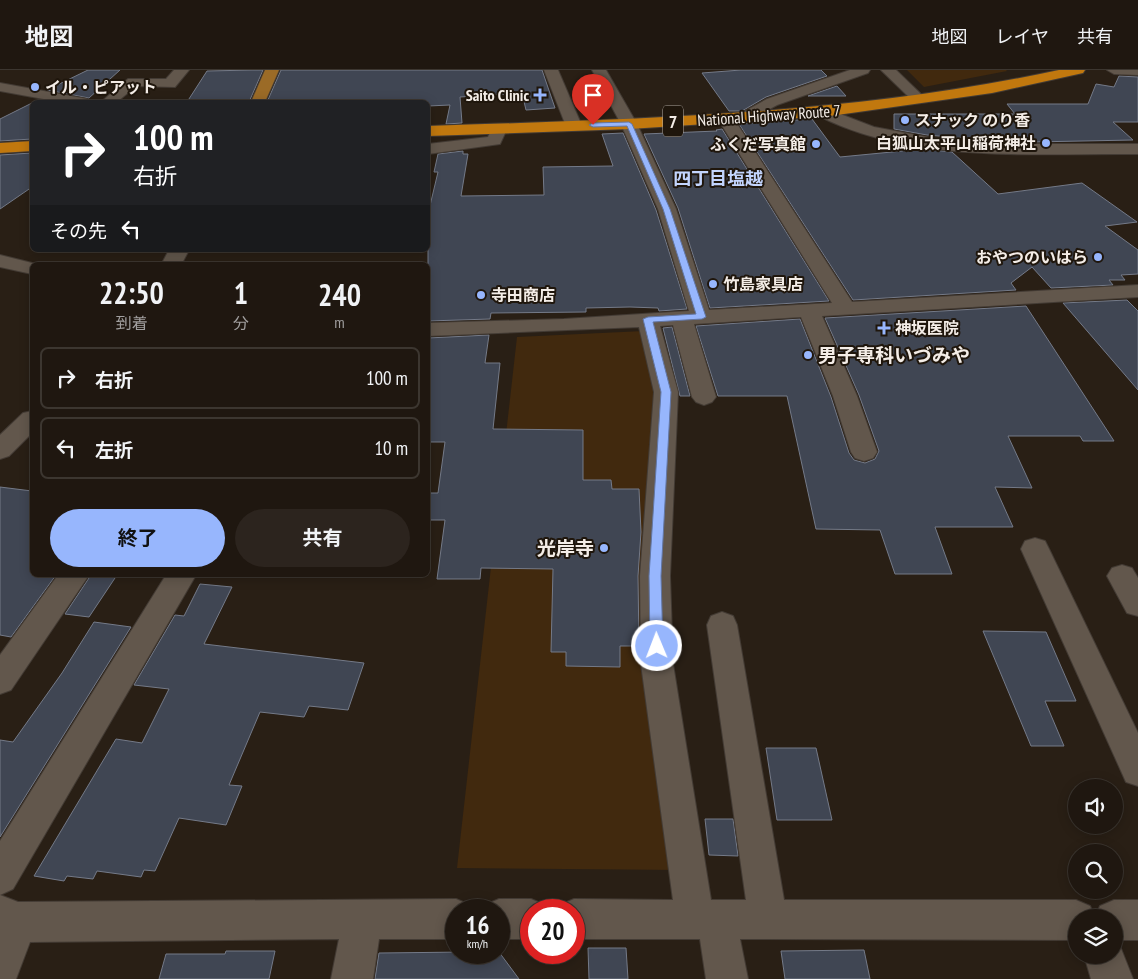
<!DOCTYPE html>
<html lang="ja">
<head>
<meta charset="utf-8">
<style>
  body { margin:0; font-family:"PT Sans Narrow","Noto Sans JP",sans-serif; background:#2c241e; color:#f1f3f6; height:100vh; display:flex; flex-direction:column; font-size:19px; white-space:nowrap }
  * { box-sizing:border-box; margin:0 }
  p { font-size:16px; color:#a19f9f }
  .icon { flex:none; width:28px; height:28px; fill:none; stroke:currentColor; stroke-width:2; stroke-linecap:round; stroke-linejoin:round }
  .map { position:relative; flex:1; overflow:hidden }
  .details { position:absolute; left:30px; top:192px; width:400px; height:315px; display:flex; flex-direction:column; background:#1f1710; border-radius:8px; box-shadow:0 2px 12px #0003,0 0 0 1px #3c3630 }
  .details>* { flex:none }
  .banner { position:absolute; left:30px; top:30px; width:400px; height:152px; border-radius:8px; box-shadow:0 2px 12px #0003,0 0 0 1px #3c3630; background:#202124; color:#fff; overflow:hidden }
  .buttons { position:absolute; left:1068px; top:709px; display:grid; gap:10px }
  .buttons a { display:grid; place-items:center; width:55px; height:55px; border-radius:50%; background:#1f1710; box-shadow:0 2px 12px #0003,0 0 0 1px #3c3630; font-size:25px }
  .speed { position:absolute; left:445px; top:829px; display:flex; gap:10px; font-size:25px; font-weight:700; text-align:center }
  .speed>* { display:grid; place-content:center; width:65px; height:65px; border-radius:50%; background:#1f1710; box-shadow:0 2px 12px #0003,0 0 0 1px #3c3630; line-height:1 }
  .speed small { font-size:12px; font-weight:400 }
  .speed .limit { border:8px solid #d22; background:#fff; color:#111 }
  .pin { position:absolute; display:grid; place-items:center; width:42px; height:42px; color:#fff; margin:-51px -21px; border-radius:50% 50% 50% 0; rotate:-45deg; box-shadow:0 0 5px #0007 }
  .pin .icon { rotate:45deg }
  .me { position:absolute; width:55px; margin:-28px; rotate:359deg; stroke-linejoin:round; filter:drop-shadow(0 0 4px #0008) }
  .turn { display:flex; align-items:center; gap:18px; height:105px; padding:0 20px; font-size:22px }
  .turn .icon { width:65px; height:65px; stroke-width:2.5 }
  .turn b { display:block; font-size:35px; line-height:42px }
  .then { display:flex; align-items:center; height:48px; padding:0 20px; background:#0003; gap:10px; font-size:19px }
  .eta { display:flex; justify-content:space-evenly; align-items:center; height:85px; text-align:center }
  .eta b { font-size:30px; font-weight:700; line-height:35px }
  .action { display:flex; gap:10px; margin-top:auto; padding:10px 20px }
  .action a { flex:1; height:58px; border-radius:30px; background:#97b6fd; color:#111; font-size:20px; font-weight:700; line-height:58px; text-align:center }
  .action a+a { background:#2c241e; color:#f1f3f6 }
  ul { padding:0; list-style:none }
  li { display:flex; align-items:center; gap:15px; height:62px; margin:0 10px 8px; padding:0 10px; border:2px solid #3c3630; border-radius:8px }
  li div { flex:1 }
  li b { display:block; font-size:19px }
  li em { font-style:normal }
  header { display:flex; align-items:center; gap:30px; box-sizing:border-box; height:70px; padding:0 25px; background:#1f1710; border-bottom:1px solid #3c3630 }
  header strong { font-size:24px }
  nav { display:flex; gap:28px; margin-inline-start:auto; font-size:18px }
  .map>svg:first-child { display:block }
  .green { fill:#41290e }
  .building { fill:#404653; stroke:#747a88 }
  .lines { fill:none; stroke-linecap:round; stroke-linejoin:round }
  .minor-casing { stroke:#433b34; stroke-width:2 }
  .major-casing { stroke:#433b34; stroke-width:2 }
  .highway-casing { stroke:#433b34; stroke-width:2 }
  .minor { fill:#62574c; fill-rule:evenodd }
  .major { fill:#9b6b27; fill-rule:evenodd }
  .highway { fill:#c1780e; fill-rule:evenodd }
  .route { fill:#97b6fd; stroke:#6276a4 }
  .poi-dot { fill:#97b6fd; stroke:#1f160c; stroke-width:2 }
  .labels { text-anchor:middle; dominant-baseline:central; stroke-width:4; stroke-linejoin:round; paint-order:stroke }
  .far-poi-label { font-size:16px; font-weight:bold; fill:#f4ede7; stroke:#1f160c; text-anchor:start }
  .far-street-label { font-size:16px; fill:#f4ede7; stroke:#1f160c }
  .shield { fill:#1f160c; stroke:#b4aca5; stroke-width:1 }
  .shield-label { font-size:18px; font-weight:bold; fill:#f4ede7 }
  .far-quarter-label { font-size:18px; font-weight:bold; fill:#c3d5fe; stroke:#1f160c }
  .poi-label { font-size:19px; font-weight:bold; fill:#f4ede7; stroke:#1f160c; text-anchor:start }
</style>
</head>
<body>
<header>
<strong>地図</strong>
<nav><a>地図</a><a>レイヤ</a><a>共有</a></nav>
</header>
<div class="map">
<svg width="1138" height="909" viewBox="0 0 1138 909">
  <rect width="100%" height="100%" fill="#291f15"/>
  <g class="green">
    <path d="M907,0H1006L1007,1L924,17Z"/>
    <path d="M644,261L660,321L681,800L457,798L517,267Z"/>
  </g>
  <g class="building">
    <path d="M88,0H120L89,28L47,20Z"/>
    <path d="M253,0H263L249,32H187L207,1Z"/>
    <path d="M281,0H542L555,38L526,40L522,23L460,27L462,53L446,54L450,35L428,36V32H267Z"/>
    <path d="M741,0H821L827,6L766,27L742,41H729L702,3Z"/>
    <path d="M1119,6L1138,7V52H1113L1133,70L1032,72L1030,69H972L927,65L894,59V44H1015L1007,34H1088L1096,14L1114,17Z"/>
    <path d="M837,16L846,26H808Z"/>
    <path d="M32,33V69L0,71V49Z"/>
    <path d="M812,49L840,87L923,79L952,82L998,124L1082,113L1137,152L1105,156L1138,180V204L1121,205L1125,210H1109L1113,215L1051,218L1032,197L1011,213L1016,220L853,230L739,54Z"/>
    <path d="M722,59L829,231L710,238L678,138L644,64L717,61L716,60Z"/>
    <path d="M623,63L656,140L687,239L659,241L658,238L630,237L586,238V242L491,243L490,249L428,251V144L438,102H434L438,84L463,81V84H468L461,126L544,125L543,97L613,96L602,64Z"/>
    <path d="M32,83V117L0,139V85Z"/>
    <path d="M1127,230L1138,241V320L1063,233Z"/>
    <path d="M1026,236L1114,371H1083L1080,366H1008L1032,418L995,417L1013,457H935L952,504H895L880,460L816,459L787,326H718L696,256L800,249L831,327L849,383L854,390L865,393L875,389L879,381L859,325L825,248Z"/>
    <path d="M672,257L690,326H680L663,258Z"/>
    <path d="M489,265L485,293H500L493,359L583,360V410H611L612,419H639L641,462L638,506L639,576H620V597L566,596V582H551L553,499L481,498L480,509H437L445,450H428V440L430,423H438L445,372H428V268Z"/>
    <path d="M0,417L32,421V505H56L11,567L0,565Z"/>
    <path d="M91,505H117L89,547L65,544Z"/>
    <path d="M200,514L232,517L204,574L364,593L348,640L309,636L304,647L260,642L229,715L242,716L226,755L179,748L155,801L144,800L141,807L97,801L93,809L67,806L64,811L34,806L116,669L142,673L169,619L134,615L175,545L184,546Z"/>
    <path d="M94,552L131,557L0,767V670L13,672L62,603Z"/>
    <path d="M983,561L1046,562L1076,631H1045L1064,676H1031Z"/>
    <path d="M766,678H816L832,750H777Z"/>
    <path d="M705,749H733L738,786L709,785Z"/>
    <path d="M588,878H626L628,909H589Z"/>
    <path d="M864,880L870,909H785L781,881Z"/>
    <path d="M226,881H275L269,909H159L166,884H225Z"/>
    <path d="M466,882H499L519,909H375L379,883Z"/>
  </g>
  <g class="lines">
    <defs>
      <g id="minor">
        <path d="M174,0H189L175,17L136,16L117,32H101L128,9H166Z"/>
        <path d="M544,0H558L582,56L580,59H568L566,56Z"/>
        <path d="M592,0H606L637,54L676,139L709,240L832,233L718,49L721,46H731L734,49L852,232L1138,215V227L822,246L857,326L877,382L873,388L864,391L855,388L851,382L833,326L801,247L694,254L716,327L712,332L704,335L696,332L692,327L673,255L660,256L678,322L670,506L673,594L711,830H746L707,555L711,546L722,542L733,546L737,555L784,830H1076L1090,836L1095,848H1076V870L740,869L748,909H706L700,869H574V840H558L560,835L574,829L673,830L641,594L640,506L654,322L639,257L428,266V253L564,249L689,241L658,139L621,54Z"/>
        <path d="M850,0H870L868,3L777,35L748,51H738L735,48L738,45L767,29Z"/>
        <path d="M881,0H896L925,28L923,31H913Z"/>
        <path d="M1107,0H1138V5L1114,4Z"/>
        <path d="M0,13L82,28L87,29L89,32H60L0,21Z"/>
        <path d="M822,37L874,57L927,67L1017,74H1138V84C1035,83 911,94 817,45L814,42L817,39Z"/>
        <path d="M499,54L505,56L507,59L500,74L428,84V74L488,67L493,56Z"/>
        <path d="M169,180H189L181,195H161Z"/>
        <path d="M0,185L40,195H32V204L0,197Z"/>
        <path d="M32,341V363L9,386L0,389V365L23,343Z"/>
        <path d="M1035,468L1045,471L1049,479L1138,663V716L1126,712L1021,479L1025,471Z"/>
        <path d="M1122,495L1132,498L1138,508V546L1127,543L1107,506L1112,498Z"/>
        <path d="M58,505H89L11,620L0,624V585Z"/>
        <path d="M166,505H196L13,819L0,825V771Z"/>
        <path d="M0,825L18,832L456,829L470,835L472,840H456V869H379L373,909H331L339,869L30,872L16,909H0Z"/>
        <path d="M499,829H531L545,835L547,840H531V869H499V840H483L485,835Z"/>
        <path d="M1114,830H1138V870H1116L1118,871L1133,909H1091L1084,885H1114V848H1095L1100,836Z"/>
      </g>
      <path id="major" d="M265,0H279L265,32H251Z"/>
      <g id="highway">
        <path d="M1059,0H1085L1083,3L992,23L830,46L629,59L428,66V56C639,49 852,45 1059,0Z"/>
        <path d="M32,71V81L0,83V73Z"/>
      </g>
    </defs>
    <use href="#minor" class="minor-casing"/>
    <use href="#major" class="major-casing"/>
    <use href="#highway" class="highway-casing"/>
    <use href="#minor" class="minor"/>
    <use href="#major" class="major"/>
    <use href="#highway" class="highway"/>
  </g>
  <path class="route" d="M629,52L632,54L670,139L706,247L702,249L653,252L671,322L661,506L663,576L661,580L657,582L652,580L650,576L649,506L661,322L643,249L648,247L696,244L663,139L627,56L593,57L589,55L593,53Z"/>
  <g class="poi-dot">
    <circle cx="35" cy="17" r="5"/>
    <path d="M537.5 17.5h5v5h5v5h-5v5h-5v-5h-5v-5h5z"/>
    <circle cx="905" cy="50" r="5"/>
    <circle cx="1046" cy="73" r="5"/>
    <circle cx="816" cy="74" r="5"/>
    <circle cx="1098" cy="187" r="5"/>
    <circle cx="713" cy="214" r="5"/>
    <circle cx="481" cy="225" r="5"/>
    <path d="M881.5 250.5h5v5h5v5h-5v5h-5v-5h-5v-5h5z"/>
    <circle cx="808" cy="285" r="5"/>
    <circle cx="604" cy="478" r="5"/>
  </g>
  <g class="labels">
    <g class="far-poi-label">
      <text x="45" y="17">イル・ピアット</text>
      <text x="529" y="25" text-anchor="end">Saito Clinic</text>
      <text x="915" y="50">スナック のり香</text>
      <text x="1036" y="73" text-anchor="end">白狐山太平山稲荷神社</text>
      <text x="806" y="74" text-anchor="end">ふくだ写真館</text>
      <text x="1088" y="187" text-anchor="end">おやつのいはら</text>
      <text x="723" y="214">竹島家具店</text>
      <text x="491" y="225">寺田商店</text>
      <text x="895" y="258">神坂医院</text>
    </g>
    <g class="far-street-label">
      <text transform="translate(769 45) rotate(-4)">National Highway Route 7</text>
    </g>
    <rect class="shield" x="663" y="35.5" width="20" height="31" rx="4"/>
    <g class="shield-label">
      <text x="673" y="51">7</text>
    </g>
    <g class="far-quarter-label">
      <text x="718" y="108">四丁目塩越</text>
    </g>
    <g class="poi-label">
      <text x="818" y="285">男子専科いづみや</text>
      <text x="594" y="478" text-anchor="end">光岸寺</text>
    </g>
  </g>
</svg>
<div class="buttons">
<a><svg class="icon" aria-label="sound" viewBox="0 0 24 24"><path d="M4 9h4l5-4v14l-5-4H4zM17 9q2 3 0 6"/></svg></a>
<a><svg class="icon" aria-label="search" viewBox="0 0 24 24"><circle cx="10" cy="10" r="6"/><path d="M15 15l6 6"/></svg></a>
<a><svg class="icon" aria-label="layers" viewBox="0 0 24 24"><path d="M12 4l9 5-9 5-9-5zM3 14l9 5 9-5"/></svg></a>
</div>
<div class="speed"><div>16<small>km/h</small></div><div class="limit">20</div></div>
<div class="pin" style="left:593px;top:55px;background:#d93025"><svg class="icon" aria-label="arrive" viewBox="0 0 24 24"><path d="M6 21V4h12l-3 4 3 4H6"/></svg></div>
<svg class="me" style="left:657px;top:576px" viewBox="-20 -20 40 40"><circle r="17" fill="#97b6fd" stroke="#fff" stroke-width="3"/><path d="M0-11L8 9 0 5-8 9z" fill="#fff"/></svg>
<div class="banner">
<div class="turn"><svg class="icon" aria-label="right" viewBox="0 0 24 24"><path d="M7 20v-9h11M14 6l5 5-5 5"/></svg><div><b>100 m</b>右折</div></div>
<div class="then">その先<svg class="icon" aria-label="left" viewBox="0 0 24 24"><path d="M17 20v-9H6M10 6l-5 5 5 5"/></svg></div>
</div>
<section class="details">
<div class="eta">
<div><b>22:50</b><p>到着</p></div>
<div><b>1</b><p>分</p></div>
<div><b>240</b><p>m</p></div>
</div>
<ul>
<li><svg class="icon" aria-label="right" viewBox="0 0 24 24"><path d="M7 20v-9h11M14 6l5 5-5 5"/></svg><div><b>右折</b></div><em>100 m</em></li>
<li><svg class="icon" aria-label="left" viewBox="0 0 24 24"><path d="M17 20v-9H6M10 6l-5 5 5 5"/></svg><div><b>左折</b></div><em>10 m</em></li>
</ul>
<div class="action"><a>終了</a><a>共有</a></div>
</section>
</div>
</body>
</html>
